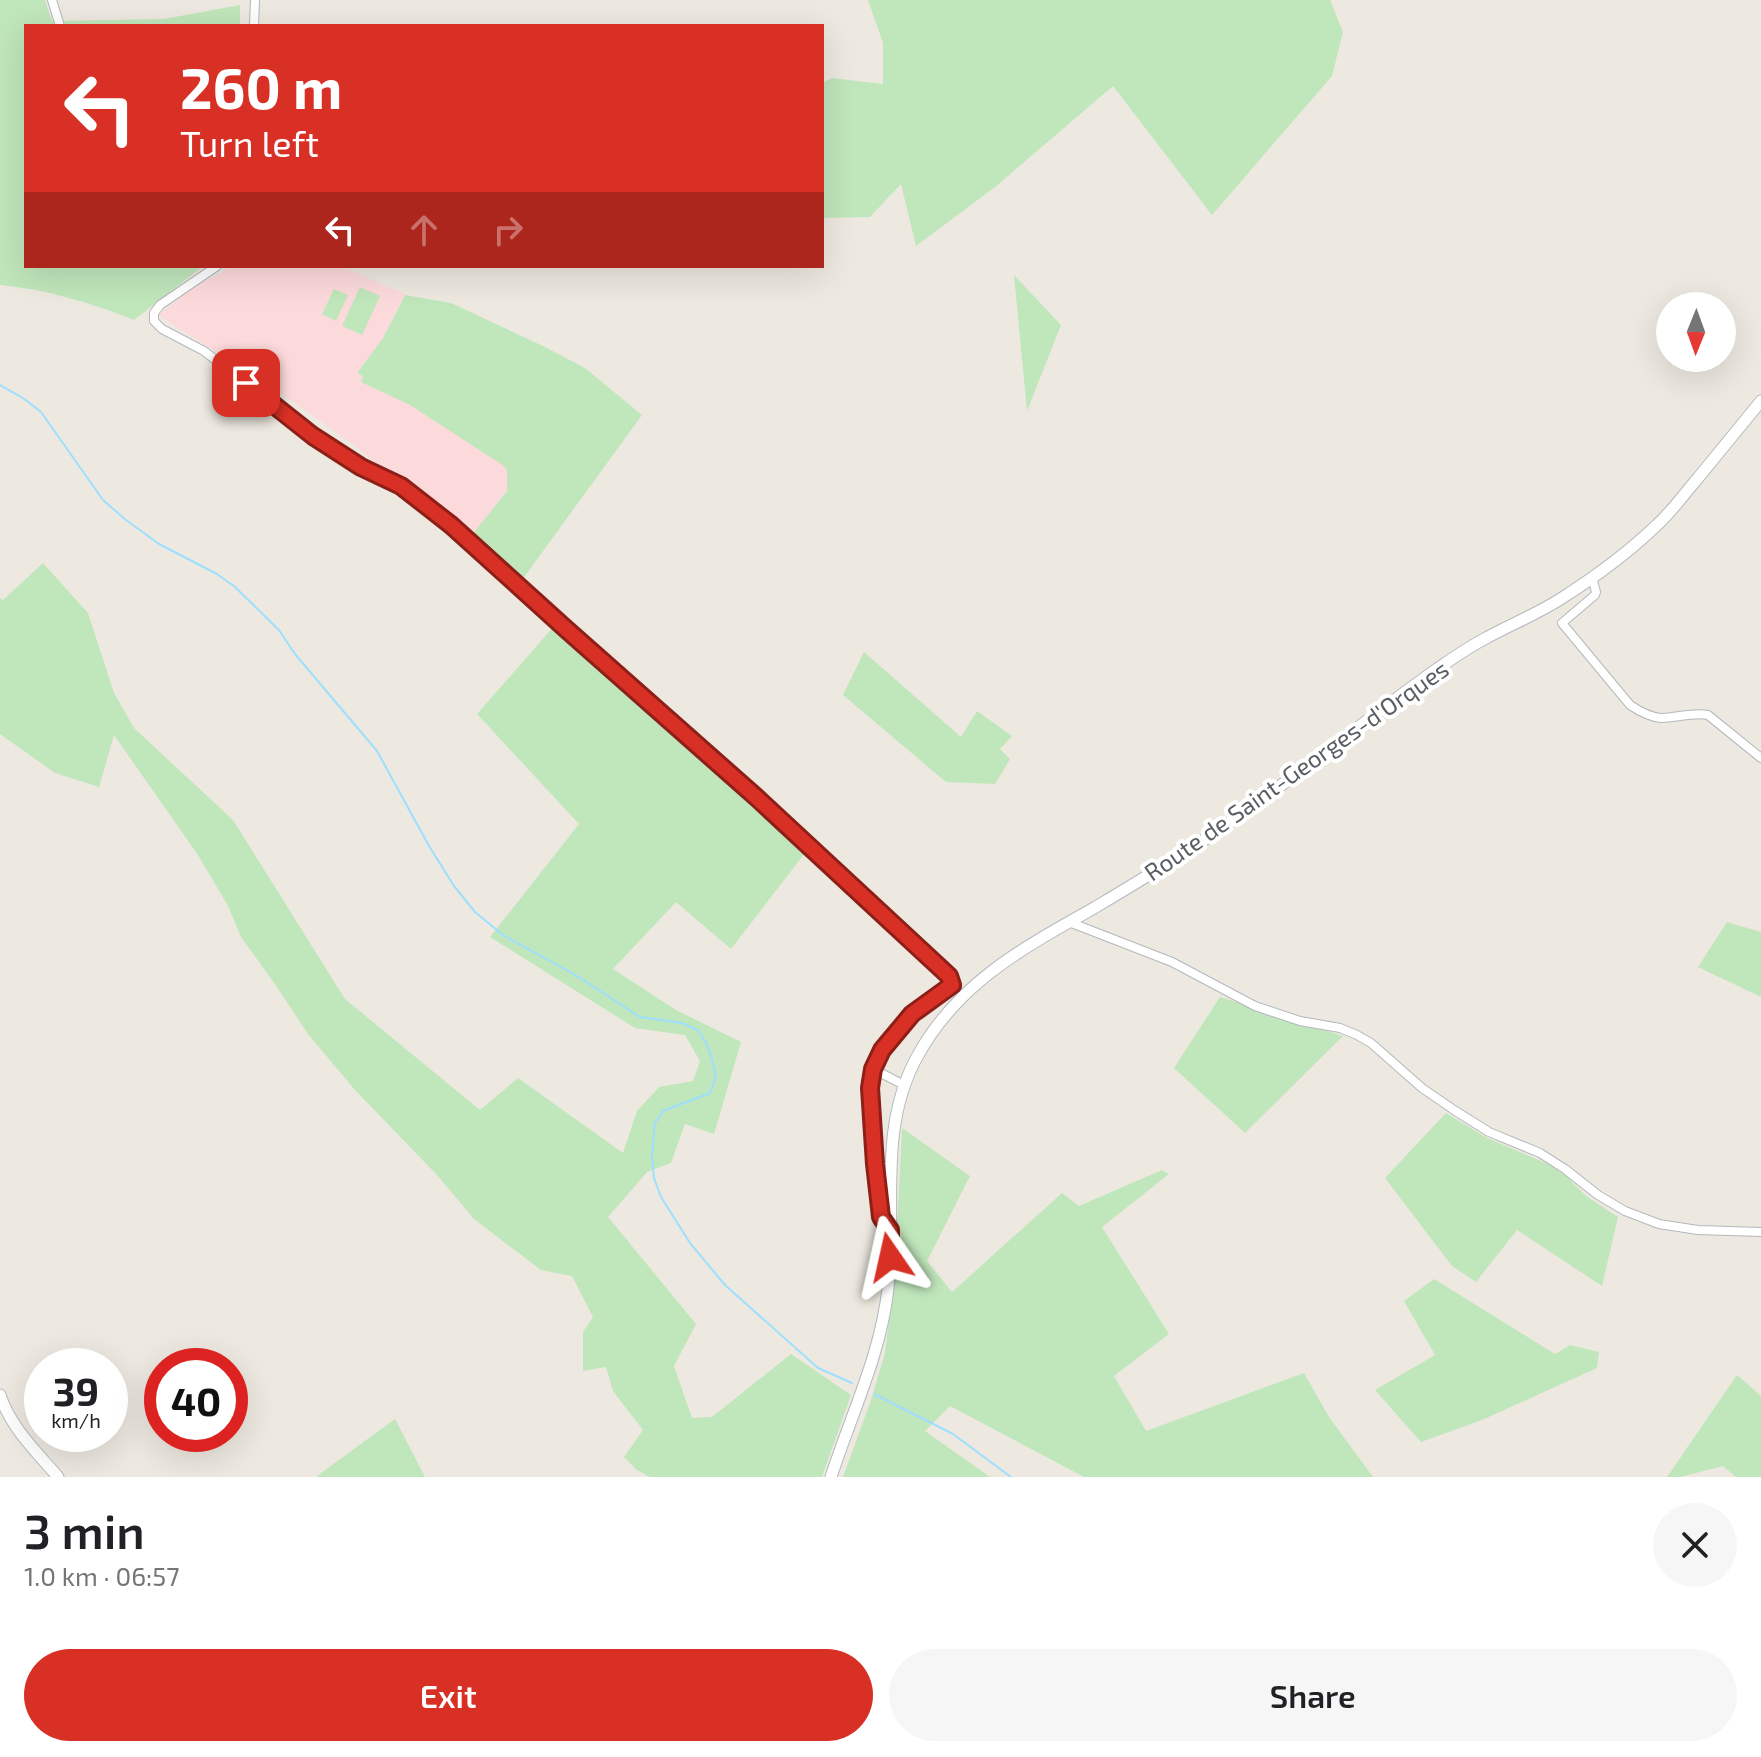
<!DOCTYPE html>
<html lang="en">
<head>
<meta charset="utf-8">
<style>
  body { margin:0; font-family:"Exo 2",sans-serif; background:#f6f6f6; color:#202124; height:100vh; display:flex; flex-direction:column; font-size:30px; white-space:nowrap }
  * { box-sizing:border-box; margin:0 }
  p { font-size:26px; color:#757577 }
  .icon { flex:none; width:44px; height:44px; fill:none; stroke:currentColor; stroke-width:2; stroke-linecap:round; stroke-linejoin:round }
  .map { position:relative; height:1477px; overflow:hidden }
  .side { display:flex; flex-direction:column; background:#fff; flex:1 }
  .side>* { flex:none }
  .hud { position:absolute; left:24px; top:24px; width:800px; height:244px; border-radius:0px; box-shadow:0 8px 32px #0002; background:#d93025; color:#fff; overflow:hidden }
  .needle { width:52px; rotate:181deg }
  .controls { position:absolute; left:1656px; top:292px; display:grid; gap:16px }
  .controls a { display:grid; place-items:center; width:80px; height:80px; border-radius:50%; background:#fff; box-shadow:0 8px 32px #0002; font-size:40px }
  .speed { position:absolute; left:24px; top:1348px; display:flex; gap:16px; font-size:40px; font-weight:700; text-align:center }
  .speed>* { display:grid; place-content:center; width:104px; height:104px; border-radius:50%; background:#fff; box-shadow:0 8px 32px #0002; line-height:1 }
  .speed small { font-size:20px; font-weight:400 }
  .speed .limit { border:12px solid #d22; background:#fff; color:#111 }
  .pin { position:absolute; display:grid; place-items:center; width:68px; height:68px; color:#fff; margin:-34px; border-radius:16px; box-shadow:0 4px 12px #0006 }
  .me { position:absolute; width:88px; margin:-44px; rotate:349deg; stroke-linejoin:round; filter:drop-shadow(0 0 6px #0008) }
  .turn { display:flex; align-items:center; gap:28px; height:168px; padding:0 24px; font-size:36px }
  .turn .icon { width:104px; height:104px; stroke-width:2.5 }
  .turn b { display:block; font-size:56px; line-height:68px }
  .lanes { display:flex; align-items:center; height:76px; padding:0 24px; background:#0003; justify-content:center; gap:40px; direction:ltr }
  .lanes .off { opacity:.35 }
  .round { display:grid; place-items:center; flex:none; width:84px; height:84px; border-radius:42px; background:#f6f6f6 }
  .head { display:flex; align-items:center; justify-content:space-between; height:136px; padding:0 24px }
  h1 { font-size:48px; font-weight:600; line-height:60px }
  .action { display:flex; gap:16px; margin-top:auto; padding:16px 24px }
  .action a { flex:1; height:92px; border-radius:48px; background:#d93025; color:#fff; font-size:32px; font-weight:600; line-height:92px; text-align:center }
  .action a+a { background:#f6f6f6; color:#202124 }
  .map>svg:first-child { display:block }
  .medical { fill:#fcdadb }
  .green { fill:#c0e6bb }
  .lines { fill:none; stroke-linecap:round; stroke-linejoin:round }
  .stream { stroke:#9edfff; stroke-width:2 }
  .street-casing { stroke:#b3b8bc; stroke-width:10 }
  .secondary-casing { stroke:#b4b9be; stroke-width:13 }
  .street { stroke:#fff; stroke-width:8 }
  .secondary { stroke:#fff; stroke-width:11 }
  .route-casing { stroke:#8d1f18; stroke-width:20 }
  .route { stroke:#d93025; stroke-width:14 }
  .labels { text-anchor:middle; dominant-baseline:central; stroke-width:8; stroke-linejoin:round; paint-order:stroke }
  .street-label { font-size:24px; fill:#595e62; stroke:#fff }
</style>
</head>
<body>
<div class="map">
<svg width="1761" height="1477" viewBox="0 0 1761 1477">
  <rect width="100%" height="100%" fill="#ede9e0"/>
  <path class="medical" d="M229,266H340L405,294L383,338L357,372L364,376L361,382L410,405L504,465L507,471V490L471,536L460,529L355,446L281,393L158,315L197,284L219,274Z"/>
  <g class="green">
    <path d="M0,0H45L52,21L164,19L240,5V26H26V266H203L134,320C92,303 45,289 0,285Z"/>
    <path d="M868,0H1330L1343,32L1332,76L1212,215L1113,86L995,187L916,246L901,184L870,217L822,218V83L832,78L883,84V43Z"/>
    <path d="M1014,275L1061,325L1027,411Z"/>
    <path d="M360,287L380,296L362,335L342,326Z"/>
    <path d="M334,289L348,295L336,321L322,314Z"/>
    <path d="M405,295L451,303L545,347L585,368L642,415L522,580L471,536L507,491V471L504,466L410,405L361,382L363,376L357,373L383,338Z"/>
    <path d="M43,563L88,613L114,693L134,728L233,820L345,999L480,1110L518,1078L623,1153L637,1111L659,1087L693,1081L700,1061L685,1035L635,1028L490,937L579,824L477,714L555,625L805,853L731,949L676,902L613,969L676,1010L741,1042L714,1134L685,1124L671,1163L647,1172L608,1217L696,1324L674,1366L692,1418L712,1417L791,1354L851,1395L822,1477H650L637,1470L624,1457L643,1430L613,1391L606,1367L583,1371V1332L593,1317L572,1276L541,1270L474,1219L437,1175L355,1090L308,1034L277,987L241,937L228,906L198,855L114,735L99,787L55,773L0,734V598L3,600Z"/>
    <path d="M864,652L961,737L977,711L1012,736L1000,749L1010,759L995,784L946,782L843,695Z"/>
    <path d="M1727,922L1761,932V997L1698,967Z"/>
    <path d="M1220,997L1343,1036L1245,1133L1174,1068Z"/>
    <path d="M1446,1113L1487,1138L1548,1164L1566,1176L1586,1196L1618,1217L1602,1286L1517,1230L1476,1282L1452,1266L1385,1178Z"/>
    <path d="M902,1128L970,1176L927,1261L952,1292L1062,1193L1079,1206L1162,1170L1169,1174L1102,1227L1169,1334L1114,1376L1146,1431L1304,1373L1329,1417L1373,1477H1084L950,1406L925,1431L990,1477H843L871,1400L885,1353L895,1269Z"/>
    <path d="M1434,1279L1555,1354L1570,1345L1599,1352L1597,1368L1482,1420L1421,1442L1375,1390L1435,1355L1404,1301Z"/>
    <path d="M1737,1375L1761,1396V1477H1736L1723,1466L1680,1477H1667Z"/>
    <path d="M395,1419L425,1477H319L317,1476Z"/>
  </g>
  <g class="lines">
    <g class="stream">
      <path d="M0,385L23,398L41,412L103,500L126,520L159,544L217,574L235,587L279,630L295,654L377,751L429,846L454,886L475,912L503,935L577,976L640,1017L682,1023L698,1030L705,1041L711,1055L716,1076L710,1093L663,1111L655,1123L652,1156L654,1178L661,1197L690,1243L725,1285L818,1368L852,1383"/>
      <path d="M874,1394L953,1434L1011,1477"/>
    </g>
    <defs>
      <g id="street">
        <path d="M52,0L60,26"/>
        <path d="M254,26L255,0"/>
        <path d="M217,266L160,305L154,313V321L162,329L204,351L313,436L363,468"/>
        <path d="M361,467L401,486L451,525L566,629L756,797L949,976L952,985C916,1011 893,1028 873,1069L904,1085"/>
        <path d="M1592,577L1596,592L1595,595L1562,623L1630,705C1639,711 1649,717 1661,718C1677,718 1692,712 1708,715L1761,758"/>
        <path d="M1069,922L1172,962L1255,1006L1300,1021L1340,1028L1357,1035L1371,1043L1422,1088L1454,1110L1489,1132L1540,1153L1565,1169L1598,1195L1625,1211L1659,1224L1698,1230L1761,1232"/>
        <path d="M873,1069L870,1088L878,1191L881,1217L890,1230"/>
      </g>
      <g id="secondary">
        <path d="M0,1395C11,1428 36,1451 58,1477"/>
        <path d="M831,1477C851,1415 881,1354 888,1288C897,1210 877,1130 917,1057C957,983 1023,948 1094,908C1131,886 1168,864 1204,840C1284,787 1358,725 1437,669C1453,658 1470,646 1488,637C1512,624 1539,613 1562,598C1595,577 1631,550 1658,524C1673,510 1685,493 1698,478C1719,452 1740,427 1761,401"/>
      </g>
    </defs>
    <use href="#street" class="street-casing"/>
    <use href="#secondary" class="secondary-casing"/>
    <use href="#street" class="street"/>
    <use href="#secondary" class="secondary"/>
  </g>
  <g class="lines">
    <defs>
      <path id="route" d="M246,383L313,436L361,467L401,486L451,525L566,629L756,797L949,976L952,985L912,1014L882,1050L873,1069L870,1088L875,1164L881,1217L890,1230V1257"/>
    </defs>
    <use href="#route" class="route-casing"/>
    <use href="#route" class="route"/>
  </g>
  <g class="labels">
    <g class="street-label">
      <text transform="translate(1296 770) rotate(-35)">Route de Saint-Georges-d'Orques</text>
    </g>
  </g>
</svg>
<div class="controls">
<a><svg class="needle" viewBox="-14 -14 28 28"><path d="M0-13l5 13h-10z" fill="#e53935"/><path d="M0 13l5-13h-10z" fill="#757577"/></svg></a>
</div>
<div class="speed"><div>39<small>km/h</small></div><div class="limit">40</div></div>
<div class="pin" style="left:246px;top:383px;background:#d93025"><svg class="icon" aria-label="arrive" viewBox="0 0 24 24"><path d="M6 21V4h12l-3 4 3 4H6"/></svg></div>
<svg class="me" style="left:890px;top:1257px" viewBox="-20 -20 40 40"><path d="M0-17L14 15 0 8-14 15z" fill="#d93025" stroke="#fff" stroke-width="4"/></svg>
<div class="hud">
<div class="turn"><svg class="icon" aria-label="left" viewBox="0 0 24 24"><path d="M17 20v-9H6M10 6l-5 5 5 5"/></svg><div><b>260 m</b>Turn left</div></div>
<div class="lanes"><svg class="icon" aria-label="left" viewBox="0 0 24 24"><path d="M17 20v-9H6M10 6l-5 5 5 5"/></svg><svg class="icon off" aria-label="ahead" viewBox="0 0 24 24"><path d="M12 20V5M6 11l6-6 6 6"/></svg><svg class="icon off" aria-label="right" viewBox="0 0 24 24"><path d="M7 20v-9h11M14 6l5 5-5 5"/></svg></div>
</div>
</div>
<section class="side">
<div class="head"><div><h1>3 min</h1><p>1.0 km · 06:57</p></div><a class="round"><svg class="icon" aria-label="close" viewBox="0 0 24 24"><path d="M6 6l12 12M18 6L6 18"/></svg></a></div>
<div class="action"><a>Exit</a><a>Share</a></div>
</section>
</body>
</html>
